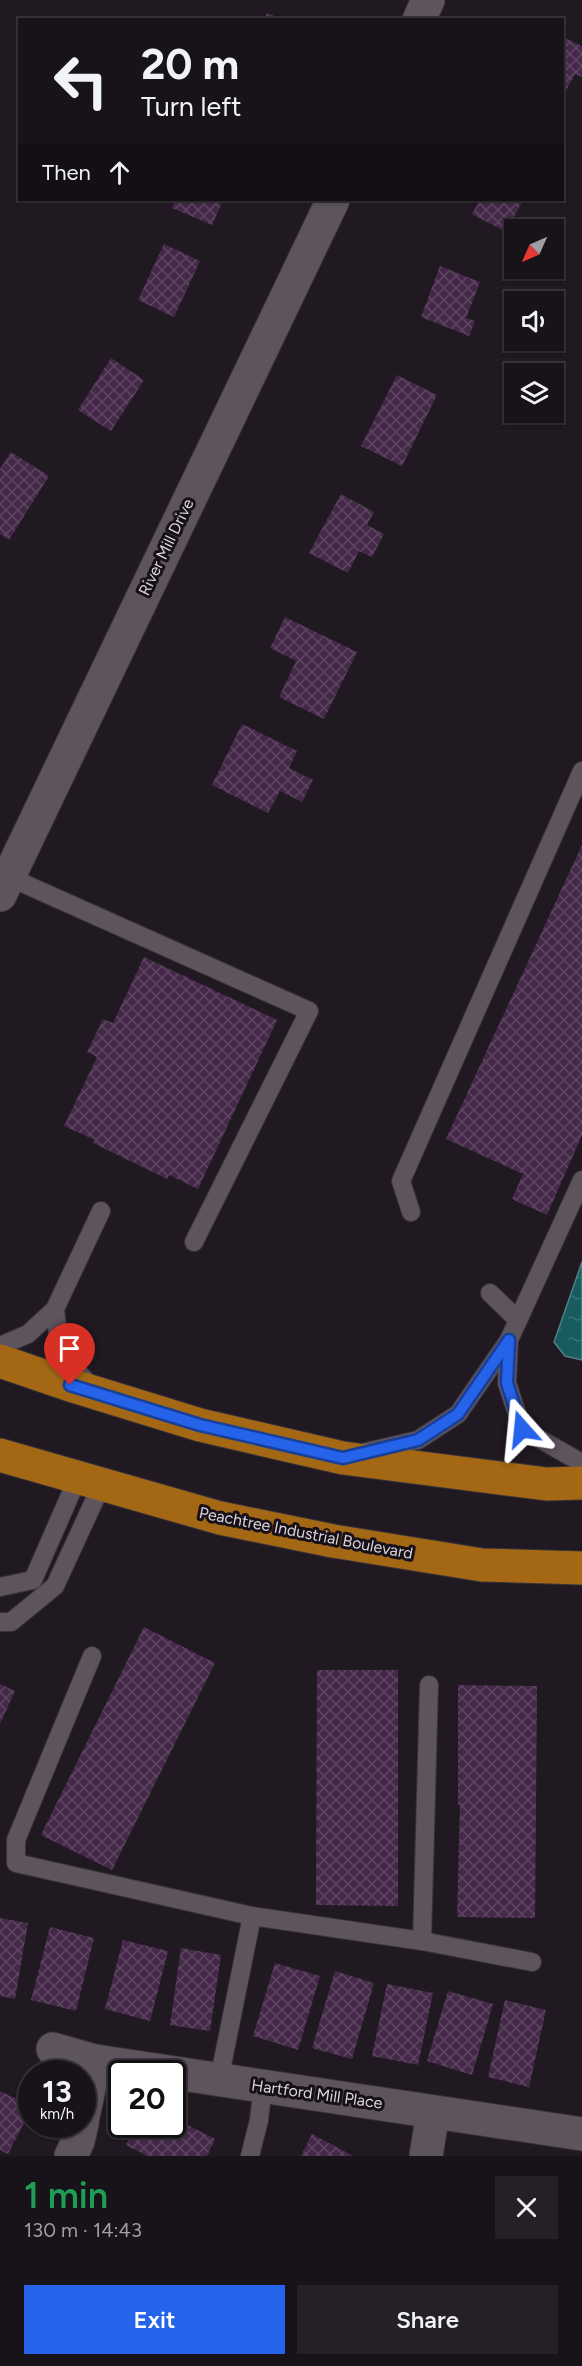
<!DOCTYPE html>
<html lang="en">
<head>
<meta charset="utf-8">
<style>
  body { margin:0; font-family:Figtree,sans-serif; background:#252026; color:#f1f3f6; height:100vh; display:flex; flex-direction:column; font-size:22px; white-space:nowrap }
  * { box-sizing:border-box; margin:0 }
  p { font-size:20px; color:#9f9ea2 }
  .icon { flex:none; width:33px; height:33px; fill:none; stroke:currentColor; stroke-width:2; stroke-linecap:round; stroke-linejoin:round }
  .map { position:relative; height:2156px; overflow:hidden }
  .drawer { display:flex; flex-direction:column; background:#181319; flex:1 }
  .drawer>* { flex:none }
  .guide { position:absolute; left:18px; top:18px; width:546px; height:183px; border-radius:0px; box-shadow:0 2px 4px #0004,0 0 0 2px #363238; background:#181319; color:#f1f3f6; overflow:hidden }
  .needle { width:39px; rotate:225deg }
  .controls { position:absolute; left:504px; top:219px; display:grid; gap:12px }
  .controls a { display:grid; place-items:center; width:60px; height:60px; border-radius:0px; background:#181319; box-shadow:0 2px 4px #0004,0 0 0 2px #363238; font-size:30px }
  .speed { position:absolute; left:18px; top:2060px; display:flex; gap:12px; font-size:30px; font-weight:700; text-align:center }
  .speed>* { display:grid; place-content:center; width:78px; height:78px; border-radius:50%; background:#181319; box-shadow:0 2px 4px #0004,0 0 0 2px #363238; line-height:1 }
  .speed small { font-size:15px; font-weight:400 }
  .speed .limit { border:3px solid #111; border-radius:9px; background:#fff; color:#111 }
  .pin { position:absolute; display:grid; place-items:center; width:51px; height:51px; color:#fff; margin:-62px -26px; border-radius:50% 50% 50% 0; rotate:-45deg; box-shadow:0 0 6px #0007 }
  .pin .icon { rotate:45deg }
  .me { position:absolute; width:66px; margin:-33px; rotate:342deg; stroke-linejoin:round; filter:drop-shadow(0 0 4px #0008) }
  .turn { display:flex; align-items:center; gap:21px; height:126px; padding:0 24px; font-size:27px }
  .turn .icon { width:78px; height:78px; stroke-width:2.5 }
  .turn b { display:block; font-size:42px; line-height:51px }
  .then { display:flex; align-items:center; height:57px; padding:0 24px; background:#0003; gap:12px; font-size:22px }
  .round { display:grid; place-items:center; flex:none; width:63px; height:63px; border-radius:0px; background:#252026 }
  .overview { display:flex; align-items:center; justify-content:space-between; height:102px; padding:0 24px }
  h1 { font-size:36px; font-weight:600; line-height:45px; color:#1e9e55 }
  .cta { display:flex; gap:12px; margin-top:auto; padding:12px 24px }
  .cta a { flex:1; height:69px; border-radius:0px; background:#2563eb; color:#fff; font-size:24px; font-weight:600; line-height:69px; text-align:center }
  .cta a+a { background:#252026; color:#f1f3f6 }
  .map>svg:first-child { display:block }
  .water { fill:url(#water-ripples); stroke:#528184; stroke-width:1.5 }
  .building { fill:url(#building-cross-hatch) }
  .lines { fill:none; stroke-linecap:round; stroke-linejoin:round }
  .service-casing { stroke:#383339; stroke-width:20 }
  .minor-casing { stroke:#383339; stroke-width:35 }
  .trunk-casing { stroke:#383339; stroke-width:35 }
  .service { stroke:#5d545e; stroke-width:18 }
  .minor { stroke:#5d545e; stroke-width:33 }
  .trunk { stroke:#a46815; stroke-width:33 }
  .route-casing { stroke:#184099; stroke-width:15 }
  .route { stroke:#2563eb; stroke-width:10 }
  .labels { text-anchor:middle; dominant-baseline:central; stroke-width:6; stroke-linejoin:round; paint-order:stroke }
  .street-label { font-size:16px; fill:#dbd6dc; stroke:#171018 }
</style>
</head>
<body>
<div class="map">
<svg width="582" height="2156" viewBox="0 0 582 2156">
  <defs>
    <pattern id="water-ripples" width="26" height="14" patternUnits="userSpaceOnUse" patternTransform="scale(1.5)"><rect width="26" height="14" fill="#185c5f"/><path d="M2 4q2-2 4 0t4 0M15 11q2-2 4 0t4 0" fill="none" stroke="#397375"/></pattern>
    <pattern id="building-cross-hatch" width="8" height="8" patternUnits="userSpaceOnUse" patternTransform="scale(1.5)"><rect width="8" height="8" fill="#452949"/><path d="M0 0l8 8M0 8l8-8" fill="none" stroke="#5f4763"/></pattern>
  </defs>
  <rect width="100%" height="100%" fill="#201921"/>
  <path class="water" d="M582,1262V1360L565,1356L554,1342Z"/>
  <g class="building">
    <path d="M267,13L283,20H264Z"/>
    <path d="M562,37L582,46V77L575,74L562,98Z"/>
    <path d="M175,200H223L212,225L172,208Z"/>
    <path d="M480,200H523L506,232L472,214Z"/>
    <path d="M164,244L200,261L174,317L138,300Z"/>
    <path d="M440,266L480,282L466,318L475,321L469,336L421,317Z"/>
    <path d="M111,358L144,380L111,431L78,410Z"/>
    <path d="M397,375L437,395L402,466L361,446Z"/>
    <path d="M11,452L49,476L9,540L0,534V469Z"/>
    <path d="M341,494L374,512L367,525L384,534L372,557L359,551L348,573L309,553Z"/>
    <path d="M285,617L357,652L324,719L279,697L296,661L270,648Z"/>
    <path d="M242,724L297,751L289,768L313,780L302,802L280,791L268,813L212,785Z"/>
    <path d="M582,845V1135L547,1215L512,1199L523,1174L446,1139Z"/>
    <path d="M144,957L277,1020L198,1189L169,1175L167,1179L93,1143L95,1140L64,1126L97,1057L87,1052L103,1019L113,1023Z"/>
    <path d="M144,1627L215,1663L112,1870L41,1835Z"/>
    <path d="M317,1670H398V1906L316,1905Z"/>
    <path d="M0,1684L15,1691L0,1724Z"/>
    <path d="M458,1685L537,1686L535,1918L457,1917L460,1805H458Z"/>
    <path d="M0,1918L28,1923L15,1999L0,1996Z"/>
    <path d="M50,1927L94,1938L76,2011L31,2000Z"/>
    <path d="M123,1940L168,1951L150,2021L105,2009Z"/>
    <path d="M181,1948L221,1955L210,2031L170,2025Z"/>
    <path d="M275,1963L320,1976L298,2050L253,2036Z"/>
    <path d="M335,1971L374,1983L352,2059L312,2048Z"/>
    <path d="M387,1984L433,1993L418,2065L372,2056Z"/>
    <path d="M448,1991L493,2004L472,2075L427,2061Z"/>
    <path d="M505,2000L546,2010L529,2087L488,2077Z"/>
    <path d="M0,2091L32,2107L8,2154L0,2150Z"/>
    <path d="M172,2117L215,2139L207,2156H147L126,2145L137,2124H172Z"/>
    <path d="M312,2134L353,2156H301Z"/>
  </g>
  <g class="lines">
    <defs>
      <g id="service">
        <path d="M9,877L309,1011L194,1242"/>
        <path d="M411,1212L401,1181L582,771"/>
        <path d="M490,1293L518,1320"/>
        <path d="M55,1309L60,1354L91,1386"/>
        <path d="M509,1340L507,1383L522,1429L582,1463"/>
        <path d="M0,1346L28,1334L55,1309L101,1211"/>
        <path d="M366,1452L418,1440L458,1414L509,1340L582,1180"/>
        <path d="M0,1587L33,1580L78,1477"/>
        <path d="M0,1622H11L55,1586L102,1484"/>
        <path d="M92,1656L16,1840V1863L252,1916"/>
        <path d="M422,1941L429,1685"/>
        <path d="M219,2080L252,1916L422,1941L532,1962"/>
        <path d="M250,2156L259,2120L263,2086"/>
      </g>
      <g id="minor">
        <path d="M419,20L428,0"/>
        <path d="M0,895L333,200"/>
        <path d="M53,2049L95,2061L582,2134"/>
        <path d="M82,2121L95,2061"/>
        <path d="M71,2156L78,2141L82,2124"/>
        <path d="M426,2156L433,2112"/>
      </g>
      <g id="trunk">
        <path d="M0,1361L70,1385L200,1425L343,1458L547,1484L582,1483"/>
        <path d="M0,1455L220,1518L333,1541L482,1565L582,1568"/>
      </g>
    </defs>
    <use href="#service" class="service-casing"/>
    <use href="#minor" class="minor-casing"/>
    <use href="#trunk" class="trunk-casing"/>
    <use href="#service" class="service"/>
    <use href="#minor" class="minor"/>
    <use href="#trunk" class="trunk"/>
  </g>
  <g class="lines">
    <defs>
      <path id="route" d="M70,1385L200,1425L343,1458L418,1440L458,1414L509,1340L507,1383L522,1429"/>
    </defs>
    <use href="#route" class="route-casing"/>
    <use href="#route" class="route"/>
  </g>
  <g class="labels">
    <g class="street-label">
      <text transform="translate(166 547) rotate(-64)">River Mill Drive</text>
      <text transform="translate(306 1533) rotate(11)">Peachtree Industrial Boulevard</text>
      <text transform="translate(317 2094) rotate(8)">Hartford Mill Place</text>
    </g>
  </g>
</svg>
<div class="controls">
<a><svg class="needle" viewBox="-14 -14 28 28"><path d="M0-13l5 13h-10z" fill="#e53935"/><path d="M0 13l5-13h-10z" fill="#9f9ea2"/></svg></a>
<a><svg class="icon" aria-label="sound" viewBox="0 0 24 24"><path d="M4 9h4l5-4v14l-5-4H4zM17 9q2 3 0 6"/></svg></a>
<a><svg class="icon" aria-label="layers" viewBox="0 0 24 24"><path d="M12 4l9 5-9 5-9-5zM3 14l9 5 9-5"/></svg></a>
</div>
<div class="speed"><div>13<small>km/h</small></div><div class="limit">20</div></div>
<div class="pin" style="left:70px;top:1385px;background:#d93025"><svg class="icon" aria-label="arrive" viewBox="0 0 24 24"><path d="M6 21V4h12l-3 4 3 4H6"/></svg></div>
<svg class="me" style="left:522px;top:1429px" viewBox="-20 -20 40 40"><path d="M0-17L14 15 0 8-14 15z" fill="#2563eb" stroke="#fff" stroke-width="4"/></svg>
<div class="guide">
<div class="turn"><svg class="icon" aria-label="left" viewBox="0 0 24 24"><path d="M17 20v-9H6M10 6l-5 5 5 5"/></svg><div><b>20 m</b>Turn left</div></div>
<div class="then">Then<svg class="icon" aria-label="ahead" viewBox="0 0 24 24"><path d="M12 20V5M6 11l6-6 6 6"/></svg></div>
</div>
</div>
<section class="drawer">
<div class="overview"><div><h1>1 min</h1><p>130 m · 14:43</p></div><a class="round"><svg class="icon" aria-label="close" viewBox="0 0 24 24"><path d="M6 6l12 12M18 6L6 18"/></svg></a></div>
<div class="cta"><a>Exit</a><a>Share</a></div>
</section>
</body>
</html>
